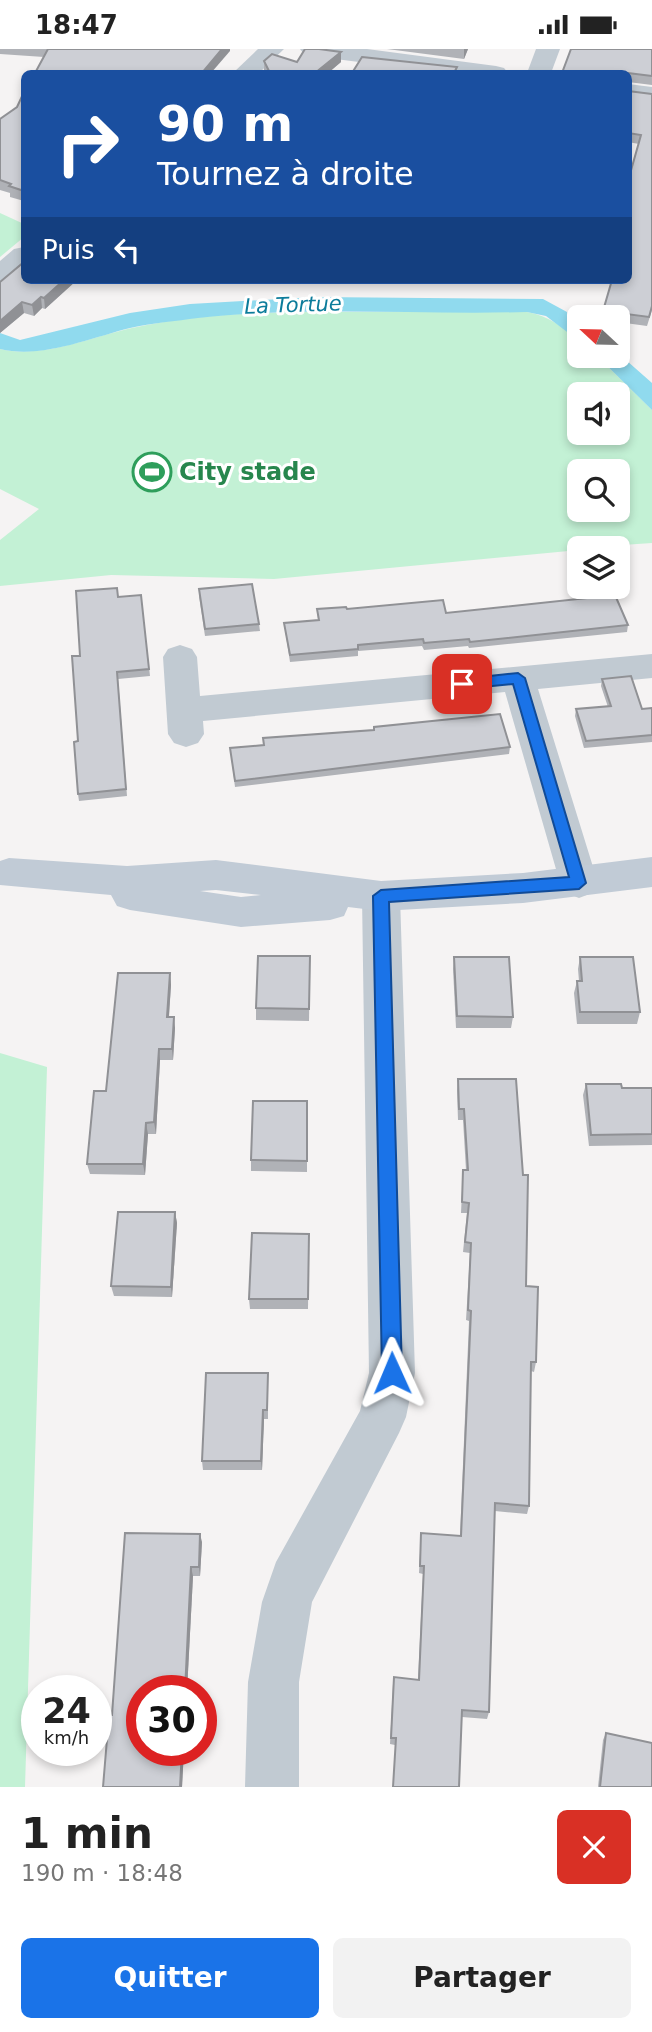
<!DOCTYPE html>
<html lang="fr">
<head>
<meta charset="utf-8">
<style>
  body { margin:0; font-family:"DejaVu Sans",sans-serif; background:#f2f2f2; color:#222; height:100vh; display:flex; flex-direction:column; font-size:26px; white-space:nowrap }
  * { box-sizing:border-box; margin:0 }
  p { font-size:23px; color:#767676 }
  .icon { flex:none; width:38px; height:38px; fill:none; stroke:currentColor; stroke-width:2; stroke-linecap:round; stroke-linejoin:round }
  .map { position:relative; height:1738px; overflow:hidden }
  .panel { display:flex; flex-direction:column; background:#fff; flex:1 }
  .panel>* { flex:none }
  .hud { position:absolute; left:21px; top:21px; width:611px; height:214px; border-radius:10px; box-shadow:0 4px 10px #0003; background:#1a4fa0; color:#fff; overflow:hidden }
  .needle { width:46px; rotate:292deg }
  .controls { position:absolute; left:567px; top:256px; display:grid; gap:14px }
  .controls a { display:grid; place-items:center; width:63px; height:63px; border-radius:10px; background:#fff; box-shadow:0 4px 10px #0003; font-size:35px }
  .speed { position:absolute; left:21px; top:1626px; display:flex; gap:14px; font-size:35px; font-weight:700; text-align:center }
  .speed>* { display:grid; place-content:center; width:91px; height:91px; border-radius:50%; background:#fff; box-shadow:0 4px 10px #0003; line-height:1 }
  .speed small { font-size:18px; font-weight:400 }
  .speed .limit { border:10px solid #d22; background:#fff; color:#111 }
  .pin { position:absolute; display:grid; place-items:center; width:60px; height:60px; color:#fff; margin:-30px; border-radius:14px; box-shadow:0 4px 10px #0006 }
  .me { position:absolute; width:77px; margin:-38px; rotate:359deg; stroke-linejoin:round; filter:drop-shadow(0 0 5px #0008) }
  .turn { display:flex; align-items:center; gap:24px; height:147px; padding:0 21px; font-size:32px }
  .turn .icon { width:91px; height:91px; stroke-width:2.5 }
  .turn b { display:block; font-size:49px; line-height:60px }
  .then { display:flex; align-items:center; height:66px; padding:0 21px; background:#0003; gap:14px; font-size:26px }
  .round { display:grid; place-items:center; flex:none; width:74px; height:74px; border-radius:10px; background:#f2f2f2 }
  .summary { display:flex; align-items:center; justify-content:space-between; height:119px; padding:0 21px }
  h1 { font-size:42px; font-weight:700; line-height:52px }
  .cta { display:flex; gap:14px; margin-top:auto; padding:14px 21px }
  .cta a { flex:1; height:80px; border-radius:10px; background:#1a73e8; color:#fff; font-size:28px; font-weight:700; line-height:80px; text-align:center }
  .cta a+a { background:#f2f2f2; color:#222 }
  .status { display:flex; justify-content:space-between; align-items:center; height:49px; padding:0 35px; background:#fff; direction:ltr }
  .status svg { height:19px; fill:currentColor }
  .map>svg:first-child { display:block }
  .green { fill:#c3f1d5; fill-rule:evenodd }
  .water { fill:#90daee }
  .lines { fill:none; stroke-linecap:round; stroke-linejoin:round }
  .street { fill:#c1cad2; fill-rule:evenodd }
  .secondary { fill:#c1cbd6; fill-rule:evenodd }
  .wall { fill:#b0b2b7 }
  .shaded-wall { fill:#909195 }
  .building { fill:#cdcfd5; stroke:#909195; stroke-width:2 }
  .route { fill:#1a73e8; stroke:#114b97; stroke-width:2 }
  .labels { text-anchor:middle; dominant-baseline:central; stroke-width:6; stroke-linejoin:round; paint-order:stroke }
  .far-water-label { font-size:21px; font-style:italic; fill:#0c7c9b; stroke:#fff }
  .leisure-label { font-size:24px; font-weight:bold; fill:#27864d; stroke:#fff; text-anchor:start }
</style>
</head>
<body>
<div class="status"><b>18:47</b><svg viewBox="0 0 49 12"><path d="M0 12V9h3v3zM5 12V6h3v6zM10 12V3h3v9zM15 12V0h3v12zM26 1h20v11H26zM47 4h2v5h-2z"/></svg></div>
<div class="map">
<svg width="652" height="1738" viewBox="0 0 652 1738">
  <rect width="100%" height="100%" fill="#f5f3f3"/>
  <g class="green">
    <path d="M0,164L24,175V188L0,208Z"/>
    <path d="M324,263H527C549,267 563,278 579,292V306H596L652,361V494L579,499V501L274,530L111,526L0,537V491L39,460L0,440V300C43,310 90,288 132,279C194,265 261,263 324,263ZM579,345H618V383H579ZM579,422H618V460H579Z"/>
    <path d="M0,1004L47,1018L25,1738H0Z"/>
  </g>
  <g class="water">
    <path d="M316,248L543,250L567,263V267L579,276V292L546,267L527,263C418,266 307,257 198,269C176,272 152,274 130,279C90,289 42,310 0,300V284L20,291L130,264L190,255Z"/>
    <path d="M618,304L652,334V361L596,306H618Z"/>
  </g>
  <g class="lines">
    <g class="street">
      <path d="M258,0H284L259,24H233Z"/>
      <path d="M300,0H367L496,17L504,19L508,24H445L312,7L304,5Z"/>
      <path d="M536,0H560L551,24H527Z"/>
      <path d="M628,35L652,38V52L628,49Z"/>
      <path d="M24,198V219L10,232L0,234V212L14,200Z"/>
      <path d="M180,596L192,600L197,608L200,647L652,605V629L538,640L598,834L592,844L579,849L566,844L560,834L505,643L203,672L204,685L198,694L186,698L174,694L168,685L163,608L168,600Z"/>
      <path d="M381,832L394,836L400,847L415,1324L406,1368L399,1384L312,1553L299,1633V1738H245L248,1633L262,1553L276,1513L360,1362L369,1324L362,847L368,836Z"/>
    </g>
    <path class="secondary" d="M652,808V838L523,854L381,862L348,858L344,867L330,871L241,878L130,861L117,857L111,846L0,836V812L9,809L127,817L216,811L381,832L523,824ZM216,841L261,846L241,848L200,842Z"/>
  </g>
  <g class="wall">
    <path d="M0,0H230V2L44,8L0,5Z"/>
    <path d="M387,0H468L464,10Z"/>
    <path d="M652,0V36L628,33V24Z"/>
    <path d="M341,3V13L328,24H265L264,23V12L297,13Z"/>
    <path d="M628,42L652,45V261L647,277L618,273V268H602L603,262L628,231L639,95L628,93Z"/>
    <path d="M24,43V152L10,148V144L0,141V70L17,58Z"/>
    <path d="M24,231H77L45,260L42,259L34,267L24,264L0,284V233Z"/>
    <path d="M518,231H548L546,235Z"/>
    <path d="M141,546L150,627L118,630L127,747L79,752L78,745V692L119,548Z"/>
    <path d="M199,547L259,575L260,582L205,587Z"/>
    <path d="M317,560H347L446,564L628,576L627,583L469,599L468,597L424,601L422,597L358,602V607L290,613L284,574L318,571Z"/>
    <path d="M602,630L642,660L652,659V693L584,699L575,667L576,660L608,658L601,637Z"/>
    <path d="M374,678L510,698L509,705L235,738L231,706L263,696V689L373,681Z"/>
    <path d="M310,907L309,972L256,971V959Z"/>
    <path d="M454,908L513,968L511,979H456L453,920Z"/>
    <path d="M580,908L640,963L637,975H577L574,944L577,932H579L578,920Z"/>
    <path d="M170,924L171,936L169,968L175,979L173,1011H160L156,1085H148L145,1126L90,1125L87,1115L106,1042Z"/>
    <path d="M458,1030L526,1237L536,1313L534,1323L531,1322L529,1457L527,1465L495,1462L489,1663L487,1670L462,1668L395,1696L390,1695L393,1635L418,1631L423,1525L419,1524L421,1484L460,1487L469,1272L466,1271L470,1204L463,1203L467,1164H461L463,1121H466L463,1071H458L457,1041Z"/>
    <path d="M586,1035L622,1039H652V1096L589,1097L583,1046Z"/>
    <path d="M307,1052V1123L251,1122V1111Z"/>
    <path d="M175,1163L177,1174L172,1248L114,1247L111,1237Z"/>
    <path d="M309,1185L308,1260H250L249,1250Z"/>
    <path d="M268,1334V1370H264L262,1421H203L202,1412Z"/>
    <path d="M202,1493L200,1527H193L187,1642H142V1701H184L182,1738H103L112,1666Z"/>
    <path d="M606,1684L652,1738H598L603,1691Z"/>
  </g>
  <g class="shaded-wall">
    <path d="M222,0H230V2L211,24H202Z"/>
    <path d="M464,0H468L464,10Z"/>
    <path d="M341,3V13L328,24H315Z"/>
    <path d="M64,231H77L45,260L44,249Z"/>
    <path d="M41,248L42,259L34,267L32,256Z"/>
    <path d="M22,253L24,264L0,284V272Z"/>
    <path d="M170,924L171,936L168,979L167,968Z"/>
    <path d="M174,968L175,979L173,1011L172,1000Z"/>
    <path d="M159,1000L160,1011L156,1085L154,1073Z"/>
    <path d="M146,1074L148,1085L145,1126L143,1115Z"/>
    <path d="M175,1163L177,1174L172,1248L171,1238Z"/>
    <path d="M263,1361L264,1370L262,1421L261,1412Z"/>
    <path d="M200,1485L202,1493L200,1527L199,1518Z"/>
    <path d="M191,1518L193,1527L187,1642H185Z"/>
    <path d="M182,1701H184L182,1738H180Z"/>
  </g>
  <g class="building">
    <path d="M48,0H222L202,24H35Z"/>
    <path d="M305,0H319L341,3L315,24H270L264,12L272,5L297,13Z"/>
    <path d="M571,0H652V27L628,24H562Z"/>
    <path d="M362,8L457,18L455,22L473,24H352Z"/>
    <path d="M628,42L652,45V257L649,268L603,262L612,231H628V132L641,86L628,84Z"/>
    <path d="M24,43V142L9,137L11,135L0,131V70L17,58Z"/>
    <path d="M24,213V231H64L44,249L41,248L32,256L22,253L0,272V233Z"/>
    <path d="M252,535L259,575L205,580L199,540Z"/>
    <path d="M117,539L118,548L141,546L149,620L117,623L126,740L78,745L74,693L78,692L72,607H80L76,542Z"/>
    <path d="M615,546L628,576L470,593L469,590L424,594L423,590L358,596V600L290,606L284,574L319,571L317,560L346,558L347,560L443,551L446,564Z"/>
    <path d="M631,627L642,660L652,659V686L586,692L576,660L611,657L602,630Z"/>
    <path d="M500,665L510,698L235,732L230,699L264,696L263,689L374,681V678Z"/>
    <path d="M258,907H310L309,960L256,959Z"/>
    <path d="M454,908H509L513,968L457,967Z"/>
    <path d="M580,908H633L640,963H580L577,932H582Z"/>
    <path d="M118,924H170L167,968H174L172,1000H159L154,1073L146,1074L143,1115H87L94,1042H106Z"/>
    <path d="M458,1030H516L523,1126H528L526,1237L538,1238L536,1313H531L529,1457L495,1454L489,1663L462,1661L459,1738H393L396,1689H391L394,1628L419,1631L424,1517H420L421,1484L461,1487L471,1262L468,1261L471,1194L465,1193L469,1154L462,1153L463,1121H468L464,1060H459Z"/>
    <path d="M586,1035H621L622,1039H652V1085L591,1086Z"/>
    <path d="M253,1052H307V1112L251,1111Z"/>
    <path d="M118,1163H175L171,1238L111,1237Z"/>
    <path d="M252,1184L309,1185L308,1250H249Z"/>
    <path d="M206,1324H268L267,1361H263L261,1412H202Z"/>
    <path d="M125,1484L200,1485L199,1518H191L185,1642H142V1701H182L180,1738H103L109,1666H112Z"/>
    <path d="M606,1684L652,1694V1738H600Z"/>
  </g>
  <path class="route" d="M518,624L525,629L586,834L579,840L389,853L402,1324L399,1331L392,1333L385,1331L382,1324L373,847L381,841L569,828L513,635L462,640L455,635L462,630Z"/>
  <defs>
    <symbol id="stadium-ring" viewBox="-11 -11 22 22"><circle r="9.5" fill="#fff" stroke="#2e9e5b" stroke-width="1.5"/><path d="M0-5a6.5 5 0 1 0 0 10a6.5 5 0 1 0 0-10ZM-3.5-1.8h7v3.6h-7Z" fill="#2e9e5b"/></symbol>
  </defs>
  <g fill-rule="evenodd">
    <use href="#stadium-ring" x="130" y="401" width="44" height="44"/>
  </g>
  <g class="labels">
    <g class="far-water-label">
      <text transform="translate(293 256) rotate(-2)">La Tortue</text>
    </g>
    <g class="leisure-label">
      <text x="179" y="423">City stade</text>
    </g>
  </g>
</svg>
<div class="controls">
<a><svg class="needle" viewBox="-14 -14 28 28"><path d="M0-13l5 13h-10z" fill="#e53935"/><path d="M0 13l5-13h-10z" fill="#767676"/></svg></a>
<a><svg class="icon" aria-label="sound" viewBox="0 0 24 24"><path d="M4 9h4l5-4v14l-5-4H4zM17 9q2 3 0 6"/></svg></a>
<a><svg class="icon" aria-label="search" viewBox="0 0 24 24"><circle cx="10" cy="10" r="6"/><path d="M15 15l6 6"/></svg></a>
<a><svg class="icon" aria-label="layers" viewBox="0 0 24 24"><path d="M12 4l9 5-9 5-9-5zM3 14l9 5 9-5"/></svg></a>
</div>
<div class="speed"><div>24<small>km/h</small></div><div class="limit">30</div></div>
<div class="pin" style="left:462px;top:635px;background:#d93025"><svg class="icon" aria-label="arrive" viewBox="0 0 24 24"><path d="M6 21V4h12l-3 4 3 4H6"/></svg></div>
<svg class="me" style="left:392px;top:1324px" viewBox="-20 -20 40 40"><path d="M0-17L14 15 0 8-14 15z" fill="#1a73e8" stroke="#fff" stroke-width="4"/></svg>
<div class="hud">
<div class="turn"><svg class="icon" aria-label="right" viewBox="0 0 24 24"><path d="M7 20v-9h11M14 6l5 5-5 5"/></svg><div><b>90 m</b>Tournez à droite</div></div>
<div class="then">Puis<svg class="icon" aria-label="left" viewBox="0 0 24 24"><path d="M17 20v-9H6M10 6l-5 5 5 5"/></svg></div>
</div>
</div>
<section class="panel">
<div class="summary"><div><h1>1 min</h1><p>190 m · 18:48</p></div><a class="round" style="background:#d93025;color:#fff"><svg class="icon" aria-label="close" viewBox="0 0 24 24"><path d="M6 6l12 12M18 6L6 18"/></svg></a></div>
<div class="cta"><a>Quitter</a><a>Partager</a></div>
</section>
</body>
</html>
